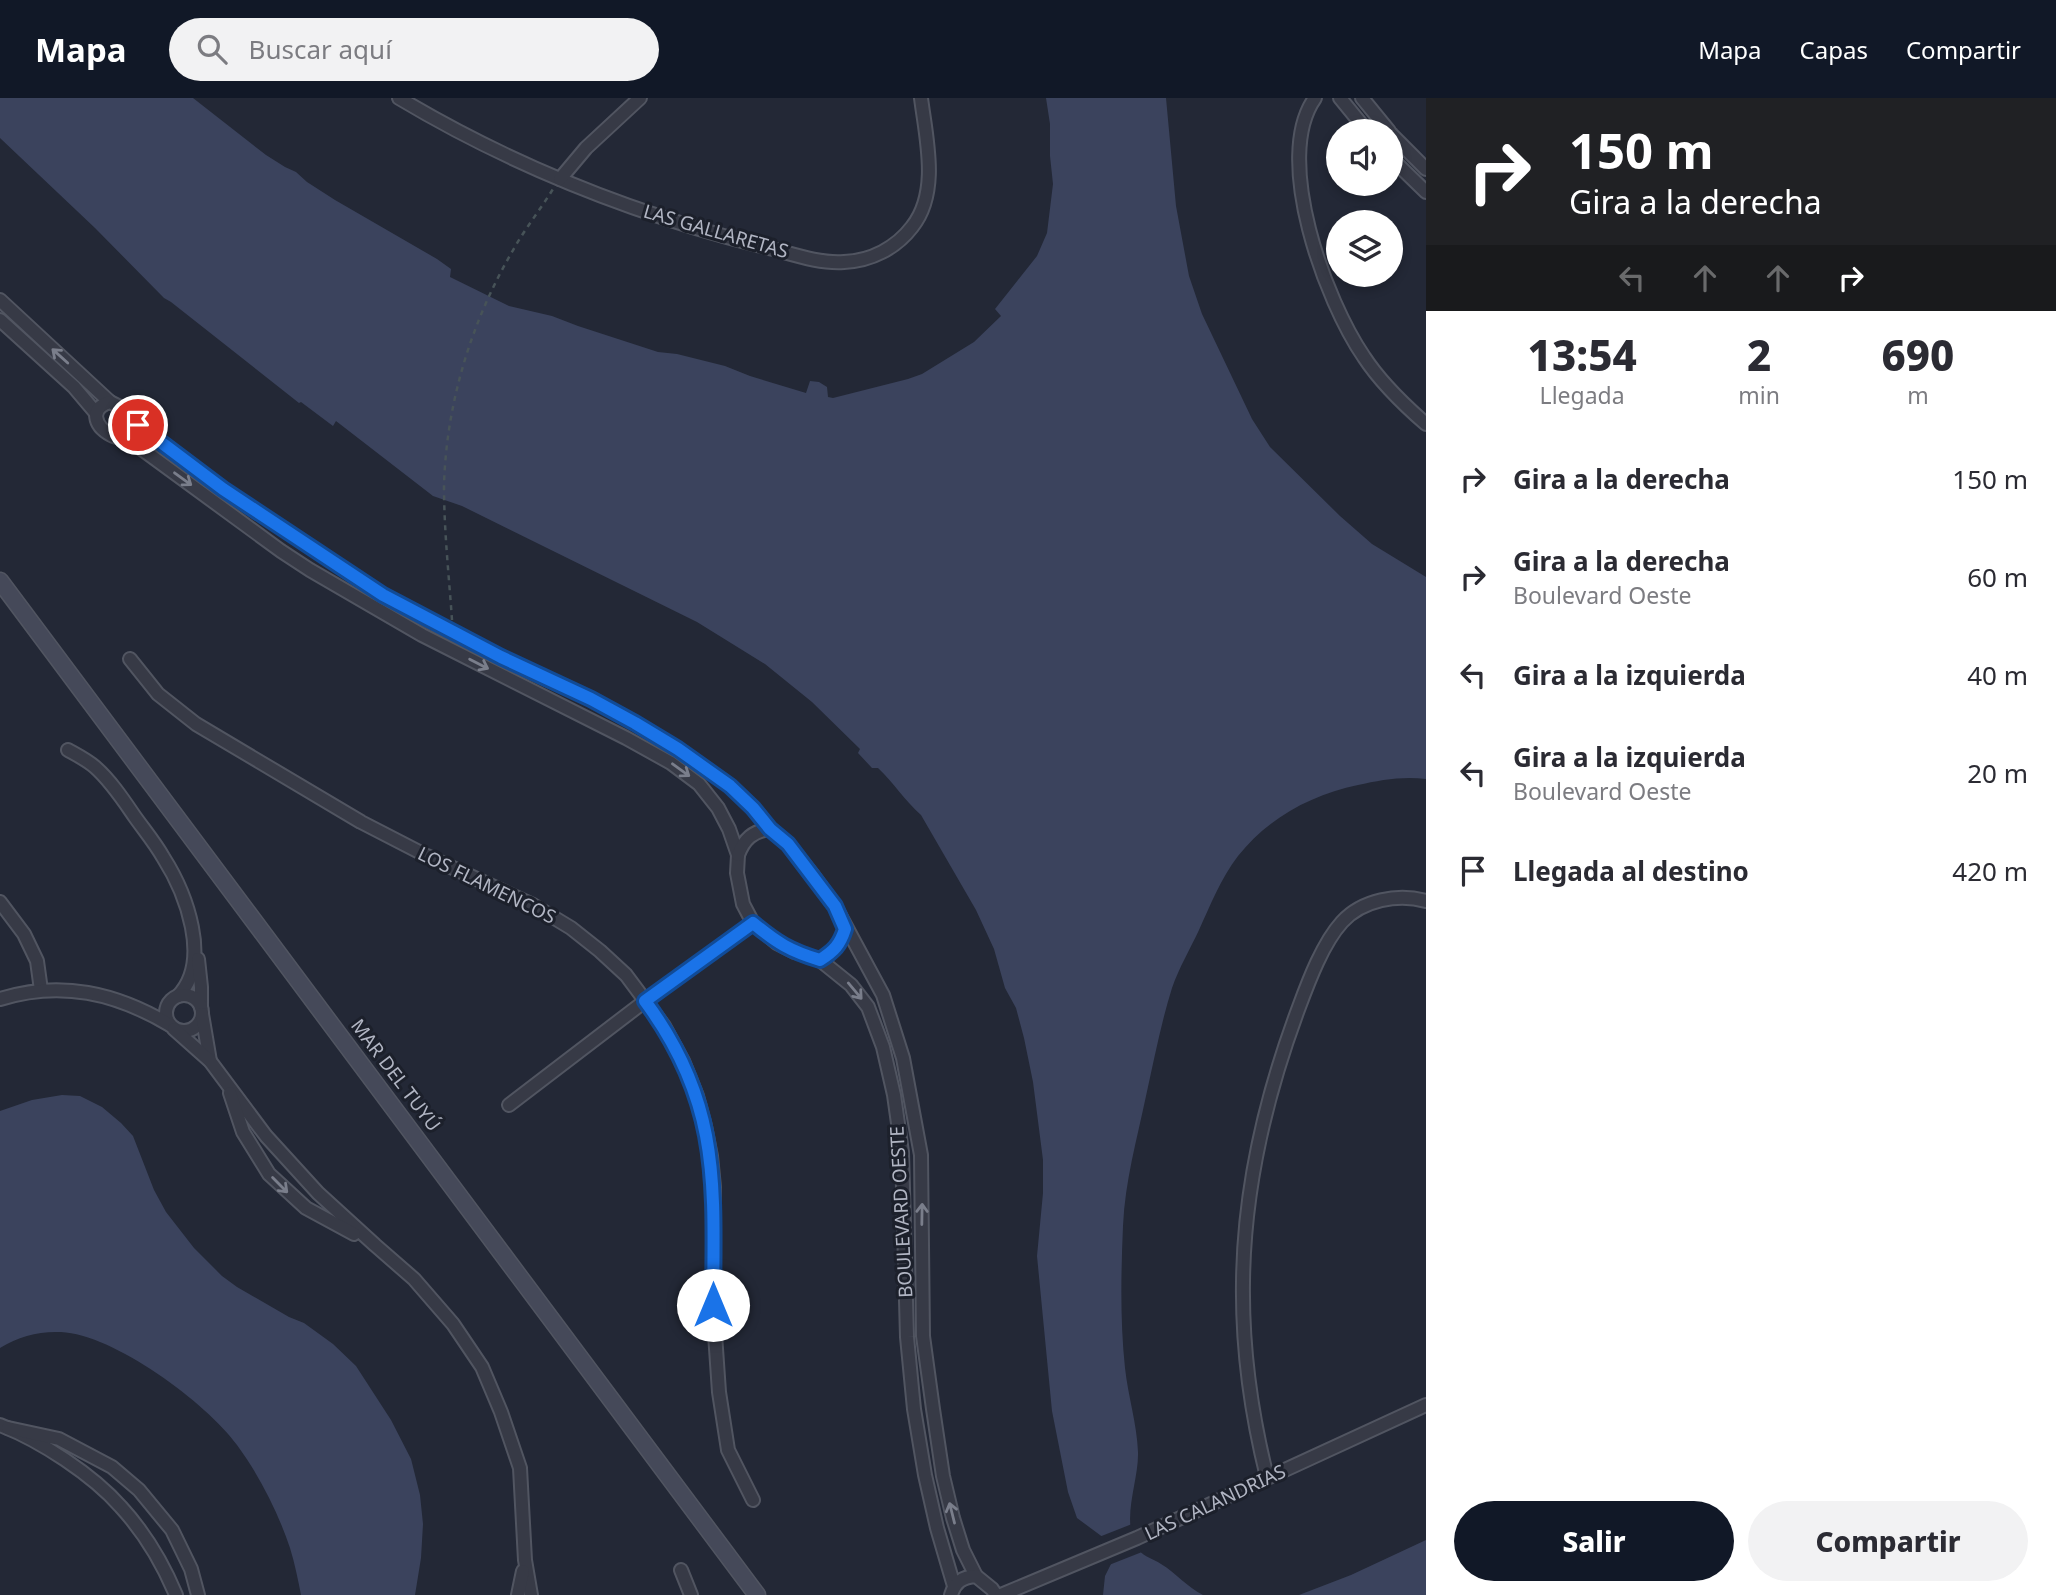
<!DOCTYPE html>
<html lang="es">
<head>
<meta charset="utf-8">
<style>
  body { margin:0; font-family:"Noto Sans",sans-serif; background:#f2f2f3; color:#2b2b33; height:100vh; display:flex; flex-direction:column; font-size:26px; white-space:nowrap }
  * { box-sizing:border-box; margin:0 }
  p { font-size:23px; color:#7c7c81 }
  .icon { flex:none; width:38px; height:38px; fill:none; stroke:currentColor; stroke-width:2; stroke-linecap:round; stroke-linejoin:round }
  .map { position:relative; flex:1; overflow:hidden }
  .sheet { display:flex; flex-direction:column; background:#fff; width:630px }
  .sheet>* { flex:none }
  .banner { background:#202124; color:#fff; overflow:hidden }
  .buttons { position:absolute; left:1326px; top:21px; display:grid; gap:14px }
  .buttons a { display:grid; place-items:center; width:77px; height:77px; border-radius:50%; background:#fff; box-shadow:0 4px 10px #0003; font-size:35px }
  .pin { position:absolute; display:grid; place-items:center; width:60px; height:60px; color:#fff; margin:-30px; border:4px solid #fff; border-radius:50%; box-shadow:0 2px 7px #0007 }
  .me { position:absolute; width:77px; margin:-38px; rotate:0deg; stroke-linejoin:round; filter:drop-shadow(0 0 5px #0008) }
  .turn { display:flex; align-items:center; gap:24px; height:147px; padding:0 28px; font-size:32px }
  .turn .icon { width:91px; height:91px; stroke-width:2.5 }
  .turn b { display:block; font-size:49px; line-height:60px }
  .lanes { display:flex; align-items:center; height:66px; padding:0 28px; background:#0003; justify-content:center; gap:35px; direction:ltr }
  .lanes .off { opacity:.35 }
  .eta { display:flex; justify-content:space-evenly; align-items:center; height:119px; text-align:center }
  .eta b { font-size:42px; font-weight:800; line-height:49px }
  .action { display:flex; gap:14px; margin-top:auto; padding:14px 28px }
  .action a { flex:1; height:80px; border-radius:42px; background:#111827; color:#fff; font-size:28px; font-weight:800; line-height:80px; text-align:center }
  .action a+a { background:#f2f2f3; color:#2b2b33 }
  ul { padding:0; list-style:none }
  li { display:flex; align-items:center; gap:21px; height:98px; padding:0 28px }
  li div { flex:1 }
  li b { display:block; font-size:26px }
  li em { font-style:normal }
  header { display:flex; align-items:center; gap:42px; box-sizing:border-box; height:98px; padding:0 35px; background:#111827; color:#fff }
  header strong { font-size:33px }
  nav { display:flex; gap:38px; margin-inline-start:auto; font-size:24px }
  .search { width:490px; height:63px; background:#f2f2f3; display:flex; align-items:center; gap:18px; box-sizing:border-box; padding:0 24px; border-radius:38px; color:#7c7c81; font-size:26px }
  main { display:flex; flex:1; min-height:0 }
  .map>svg:first-child { display:block }
  .water { fill:#3b435d }
  .pier { fill:#232836 }
  .lines { fill:none; stroke-linecap:round; stroke-linejoin:round }
  .street-casing { stroke:#515561; stroke-width:16 }
  .secondary-casing { stroke:#515561; stroke-width:19 }
  .path { stroke:#475358; stroke-width:2.5; stroke-dasharray:5 5; stroke-linecap:butt }
  .street { stroke:#373a46; stroke-width:12 }
  .secondary { stroke:#454959; stroke-width:16 }
  .oneway { stroke:#7a7e8b }
  .route-casing { stroke:#114b97; stroke-width:18 }
  .route { stroke:#1a73e8; stroke-width:12 }
  .labels { text-anchor:middle; dominant-baseline:central; stroke-width:6; stroke-linejoin:round; paint-order:stroke }
  .street-label { font-size:19px; fill:#b1b5c3; stroke:#1c202b }
</style>
</head>
<body>
<header>
<strong>Mapa</strong>
<div class="search"><svg class="icon" aria-label="search" viewBox="0 0 24 24"><circle cx="10" cy="10" r="6"/><path d="M15 15l6 6"/></svg>Buscar aquí</div>
<nav><a>Mapa</a><a>Capas</a><a>Compartir</a></nav>
</header>
<main>
<div class="map">
<svg width="1426" height="1497" viewBox="0 0 1426 1497">
  <rect width="100%" height="100%" fill="#232836"/>
  <g class="water">
    <path d="M0,0H193L266,57L285,69L296,74L307,84L335,102L437,161L451,171L450,179L509,208L552,218L578,228L658,254L677,256L725,268L750,278L806,295L810,283L819,284L827,289L828,299L833,300L908,281L922,276L974,244L1001,218L995,211L1037,158L1047,135L1053,86L1050,58V26L1046,0H1166L1176,108L1189,178L1202,216L1252,321L1270,349L1340,418L1372,446L1426,479V681C1403,678 1380,682 1358,687C1311,697 1268,720 1238,758C1221,780 1210,808 1199,832C1190,851 1179,870 1172,890C1161,925 1154,962 1146,998C1137,1041 1125,1083 1123,1128C1121,1175 1120,1223 1125,1270C1128,1298 1137,1326 1138,1354C1139,1385 1119,1424 1139,1452C1144,1459 1154,1461 1161,1466C1176,1475 1187,1489 1203,1497H1103L1105,1478L1111,1466V1461L1104,1440L1077,1420L1068,1394L1052,1313L1037,1158L1043,1095V1062L1033,984L1024,940L1016,910L1005,890L994,851L976,812L921,717C905,703 894,685 878,670H872L858,655L860,651L812,604L765,566L697,524L462,408L433,398L336,323L333,328L301,304L299,305L171,204L164,200L95,130L0,40Z"/>
    <path d="M62,997L80,998L102,1009L121,1025L133,1038L154,1092L166,1114L194,1150L222,1178L237,1189L289,1219L304,1225L333,1246L356,1268L391,1322L411,1361L420,1397L423,1426L421,1460L415,1497H301C298,1482 295,1466 290,1450C278,1414 259,1377 237,1347C207,1305 113,1236 61,1234C39,1233 19,1238 0,1250V1013L32,1002Z"/>
    <path d="M1426,1442V1497H1299L1351,1477Z"/>
  </g>
  <path class="pier" d="M1132,1426L1142,1454L1109,1467L1099,1439Z"/>
  <g class="lines">
    <defs>
      <g id="street">
        <path d="M399,0C511,67 635,116 761,148C787,154 817,166 844,164C871,163 896,150 912,129C940,94 926,40 921,0"/>
        <path d="M1315,0C1272,60 1326,204 1364,259C1381,285 1403,306 1426,326"/>
        <path d="M1340,0L1367,33"/>
        <path d="M1362,0L1389,33"/>
        <path d="M1391,36L1426,71"/>
        <path d="M1391,60L1426,94"/>
        <path d="M560,81L586,50L640,0"/>
        <path d="M0,202L110,304"/>
        <path d="M0,222L74,289L96,315"/>
        <path d="M138,326L223,391L383,497L453,536L524,571L591,601L635,625L678,651L730,688L753,710L770,731L788,746L812,776L835,808L883,897L903,960L921,1057L923,1238L933,1311L943,1378L953,1420L963,1452L976,1478"/>
        <path d="M128,341L134,338L138,326C129,317 122,309 110,304C89,310 94,328 111,337C116,340 122,340 128,341L281,453L310,472L422,537L626,640L671,665L699,686L718,710L729,731L738,757L737,775L743,806L753,825L777,845L795,854L820,862L851,887L868,909L883,949L894,997L902,1054L907,1239L914,1311L925,1377L937,1430L954,1488"/>
        <path d="M130,561L158,596L196,626L361,724L427,758L533,807L571,830L600,853L626,877L664,928L683,963L697,998L705,1028L711,1058L714,1089L713,1207L719,1294L728,1352L753,1402"/>
        <path d="M68,652C77,657 87,662 95,669C111,683 124,703 135,719C145,733 155,745 163,759C186,795 212,863 178,898"/>
        <path d="M738,757C744,741 753,733 770,731"/>
        <path d="M0,804L24,836L37,863L41,892"/>
        <path d="M198,861L201,889V909"/>
        <path d="M820,862C834,853 841,847 845,831"/>
        <circle cx="184" cy="915" r="18"/>
        <path d="M0,901C61,882 116,895 170,927"/>
        <path d="M202,916L210,963"/>
        <path d="M174,931L210,963L266,1038L318,1095L375,1147L414,1181L453,1226L482,1269L501,1314L520,1370L525,1462L531,1497"/>
        <path d="M230,995L243,1034L269,1076L306,1110L354,1136"/>
        <path d="M509,1007L645,903L753,825"/>
        <path d="M0,1327C40,1342 93,1377 121,1409C144,1434 163,1466 176,1497"/>
        <path d="M8,1330L59,1341L112,1369L139,1392L172,1432L191,1471L198,1497"/>
        <path d="M1267,1379C1251,1315 1242,1251 1243,1184C1244,1089 1266,997 1299,909C1309,882 1323,845 1342,824C1362,802 1398,795 1426,803"/>
        <path d="M681,1472L691,1497"/>
        <path d="M518,1497L523,1473"/>
        <path d="M951,1497C955,1484 962,1479 976,1478L992,1491L996,1497"/>
        <path d="M1001,1497L1137,1440L1426,1307"/>
      </g>
      <path id="secondary" d="M0,483L757,1497"/>
    </defs>
    <use href="#street" class="street-casing"/>
    <use href="#secondary" class="secondary-casing"/>
    <path class="path" d="M452,522C449,478 444,433 444,388C446,307 471,224 512,154C524,132 540,112 553,91"/>
    <use href="#street" class="street"/>
    <use href="#secondary" class="secondary"/>
  </g>
  <defs><path id="oneway-shaft" d="M-6 0H5M1.5-3L5.5 0L1.5 3" fill="none" stroke-width="1.6" stroke-linecap="round" stroke-linejoin="round" transform="scale(1.75)"/></defs>
  <g class="oneway">
    <use href="#oneway-shaft" transform="translate(60 258) rotate(-138)"/>
    <use href="#oneway-shaft" transform="translate(183 381) rotate(36)"/>
    <use href="#oneway-shaft" transform="translate(479 566) rotate(27)"/>
    <use href="#oneway-shaft" transform="translate(681 672) rotate(36)"/>
    <use href="#oneway-shaft" transform="translate(855 893) rotate(50)"/>
    <use href="#oneway-shaft" transform="translate(280 1087) rotate(45)"/>
    <use href="#oneway-shaft" transform="translate(922 1116) rotate(-89)"/>
    <use href="#oneway-shaft" transform="translate(952 1415) rotate(-104)"/>
  </g>
  <g class="lines">
    <defs>
      <path id="route" d="M138,327L223,391L383,497L501,559L591,601L635,625L678,651L730,688L753,710L770,731L788,746L835,808L845,831C840,847 834,853 820,862C790,853 777,845 753,825L645,903C721,1005 714,1087 713,1207"/>
    </defs>
    <use href="#route" class="route-casing"/>
    <use href="#route" class="route"/>
  </g>
  <g class="labels">
    <g class="street-label">
      <text transform="translate(716 133) rotate(16)">LAS GALLARETAS</text>
      <text transform="translate(487 787) rotate(26)">LOS FLAMENCOS</text>
      <text transform="translate(396 977) rotate(53)">MAR DEL TUYÚ</text>
      <text transform="translate(901 1114) rotate(-93)">BOULEVARD OESTE</text>
      <text transform="translate(1215 1404) rotate(-25)">LAS CALANDRIAS</text>
    </g>
  </g>
</svg>
<div class="buttons">
<a><svg class="icon" aria-label="sound" viewBox="0 0 24 24"><path d="M4 9h4l5-4v14l-5-4H4zM17 9q2 3 0 6"/></svg></a>
<a><svg class="icon" aria-label="layers" viewBox="0 0 24 24"><path d="M12 4l9 5-9 5-9-5zM3 14l9 5 9-5"/></svg></a>
</div>
<div class="pin" style="left:138px;top:327px;background:#d93025"><svg class="icon" aria-label="arrive" viewBox="0 0 24 24"><path d="M6 21V4h12l-3 4 3 4H6"/></svg></div>
<svg class="me" style="left:713px;top:1207px" viewBox="-20 -20 40 40"><circle r="19" fill="#fff"/><path d="M0-13L10 11 0 6-10 11z" fill="#1a73e8"/></svg>
</div>
<section class="sheet">
<div class="banner">
<div class="turn"><svg class="icon" aria-label="right" viewBox="0 0 24 24"><path d="M7 20v-9h11M14 6l5 5-5 5"/></svg><div><b>150 m</b>Gira a la derecha</div></div>
<div class="lanes"><svg class="icon off" aria-label="left" viewBox="0 0 24 24"><path d="M17 20v-9H6M10 6l-5 5 5 5"/></svg><svg class="icon off" aria-label="ahead" viewBox="0 0 24 24"><path d="M12 20V5M6 11l6-6 6 6"/></svg><svg class="icon off" aria-label="ahead" viewBox="0 0 24 24"><path d="M12 20V5M6 11l6-6 6 6"/></svg><svg class="icon" aria-label="right" viewBox="0 0 24 24"><path d="M7 20v-9h11M14 6l5 5-5 5"/></svg></div>
</div>
<div class="eta">
<div><b>13:54</b><p>Llegada</p></div>
<div><b>2</b><p>min</p></div>
<div><b>690</b><p>m</p></div>
</div>
<ul>
<li><svg class="icon" aria-label="right" viewBox="0 0 24 24"><path d="M7 20v-9h11M14 6l5 5-5 5"/></svg><div><b>Gira a la derecha</b></div><em>150 m</em></li>
<li><svg class="icon" aria-label="right" viewBox="0 0 24 24"><path d="M7 20v-9h11M14 6l5 5-5 5"/></svg><div><b>Gira a la derecha</b><p>Boulevard Oeste</p></div><em>60 m</em></li>
<li><svg class="icon" aria-label="left" viewBox="0 0 24 24"><path d="M17 20v-9H6M10 6l-5 5 5 5"/></svg><div><b>Gira a la izquierda</b></div><em>40 m</em></li>
<li><svg class="icon" aria-label="left" viewBox="0 0 24 24"><path d="M17 20v-9H6M10 6l-5 5 5 5"/></svg><div><b>Gira a la izquierda</b><p>Boulevard Oeste</p></div><em>20 m</em></li>
<li><svg class="icon" aria-label="arrive" viewBox="0 0 24 24"><path d="M6 21V4h12l-3 4 3 4H6"/></svg><div><b>Llegada al destino</b></div><em>420 m</em></li>
</ul>
<div class="action"><a>Salir</a><a>Compartir</a></div>
</section>
</main>
</body>
</html>
